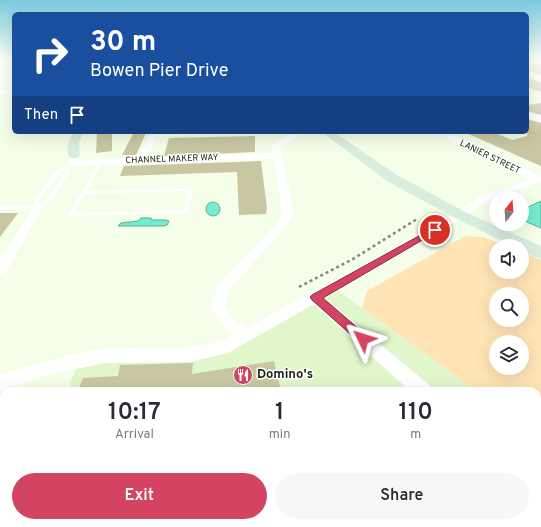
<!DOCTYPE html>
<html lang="en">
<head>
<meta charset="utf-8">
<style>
  body { margin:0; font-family:Overpass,sans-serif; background:#f7f7f7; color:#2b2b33; height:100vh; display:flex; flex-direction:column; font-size:15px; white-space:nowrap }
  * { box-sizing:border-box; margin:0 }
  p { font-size:13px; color:#7c7c81 }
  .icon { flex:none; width:22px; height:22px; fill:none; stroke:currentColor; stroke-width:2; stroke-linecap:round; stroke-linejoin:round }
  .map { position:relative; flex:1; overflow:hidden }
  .drawer { position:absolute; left:0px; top:387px; width:541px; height:140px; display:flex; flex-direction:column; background:#fff; border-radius:12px 12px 0 0; box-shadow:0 4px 16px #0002 }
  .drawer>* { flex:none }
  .banner { position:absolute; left:12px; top:12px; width:517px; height:122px; border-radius:6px; box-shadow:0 4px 16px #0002; background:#1a4fa0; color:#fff; overflow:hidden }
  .needle { width:26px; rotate:17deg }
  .fabs { position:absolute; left:489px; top:191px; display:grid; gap:8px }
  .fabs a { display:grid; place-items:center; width:40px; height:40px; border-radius:50%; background:#fff; box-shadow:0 4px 16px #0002; font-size:20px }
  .pin { position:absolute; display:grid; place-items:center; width:34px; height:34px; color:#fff; margin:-17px; border:2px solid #fff; border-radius:50%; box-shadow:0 1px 4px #0007 }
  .me { position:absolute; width:44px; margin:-22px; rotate:311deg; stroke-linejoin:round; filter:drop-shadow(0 0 3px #0008) }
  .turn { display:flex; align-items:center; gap:14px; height:84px; padding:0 12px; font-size:18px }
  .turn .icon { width:52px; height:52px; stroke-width:2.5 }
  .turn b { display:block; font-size:28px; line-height:34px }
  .then { display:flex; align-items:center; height:38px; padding:0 12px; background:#0003; gap:8px; font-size:15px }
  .eta { display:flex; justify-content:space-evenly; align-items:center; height:68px; text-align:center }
  .eta b { font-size:24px; font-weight:600; line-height:28px }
  .cta { display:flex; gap:8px; margin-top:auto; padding:8px 12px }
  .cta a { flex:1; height:46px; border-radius:24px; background:#d34362; color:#fff; font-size:16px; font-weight:600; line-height:46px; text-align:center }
  .cta a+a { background:#f7f7f7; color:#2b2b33 }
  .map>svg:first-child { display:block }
  .built { fill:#e2f6cc }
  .green { fill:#ffe4b5; fill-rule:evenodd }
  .water { fill:#76eccf; stroke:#5baf97 }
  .building { fill:#c9c7a3 }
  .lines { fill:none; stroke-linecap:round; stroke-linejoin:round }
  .path { stroke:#838a7a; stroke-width:2.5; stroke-dasharray:3 3; stroke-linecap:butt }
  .lane { fill:#fff; fill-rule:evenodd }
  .street { fill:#fff; fill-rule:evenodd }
  .secondary { fill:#d9edde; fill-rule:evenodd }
  .route { fill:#d34362; stroke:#892c40 }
  .labels { text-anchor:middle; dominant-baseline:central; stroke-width:3; stroke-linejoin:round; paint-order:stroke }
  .far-street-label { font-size:9px; fill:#1b2014; stroke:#fff }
  .near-poi-label { font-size:13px; font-weight:bold; fill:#1b2014; stroke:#fff; text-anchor:start }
</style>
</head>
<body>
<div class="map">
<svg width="541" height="527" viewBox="0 0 541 527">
  <rect width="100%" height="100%" fill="#f4fee9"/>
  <path class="built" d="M333,287L476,391H67L79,361L228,346Z"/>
  <path class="green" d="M465,236L483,237L507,246H496V272H522V252L541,260V527H444L442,523H537V391H476L362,308L367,291ZM496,294H522V320H496ZM496,342H522V368H496Z"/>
  <g class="water">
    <path d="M541,201V228L522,220V210Z"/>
    <circle cx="213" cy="209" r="7"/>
    <path d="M141,218H151L152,220H165L169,221L167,225L163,226H118L121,223L138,221Z"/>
  </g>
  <g class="building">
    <path d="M527,64L541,65V75L527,70Z"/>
    <path d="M527,77L541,82V92L527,87Z"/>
    <path d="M541,103V115L527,111V105Z"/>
    <path d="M527,119L541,123V166L464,132H493L512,140L527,136Z"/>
    <path d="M112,132V151L96,153L97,134Z"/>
    <path d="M146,133L136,155H122L133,134Z"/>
    <path d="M255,136V152L164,156L169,138Z"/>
    <path d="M261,161L267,208L266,214L239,215L237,172L120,176L124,166Z"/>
    <path d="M0,213H18L0,237Z"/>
    <path d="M274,361L281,391H78L83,378L118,376L120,365L193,363L192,374Z"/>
  </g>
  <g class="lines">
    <path class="path" d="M299,287L353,259L417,219"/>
    <g class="lane">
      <path d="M100,161L103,162L87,191L190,189L192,190L189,211L186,213L69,216L68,215ZM187,191L184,210L74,213L85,194Z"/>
      <path d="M64,166H68L70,171L52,200L40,208L0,210V206H35L34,201V200L55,172ZM65,170L66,171L48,198L39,204L38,201L59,174Z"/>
      <path d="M35,523H47L46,527H34Z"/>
      <path d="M317,523H327L328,527H318Z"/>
    </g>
    <g class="street">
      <path d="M527,71L541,77V81L527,75Z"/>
      <path d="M14,89V93L0,95V91Z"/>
      <path d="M527,112L541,117V122L527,117Z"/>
      <path d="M150,132H217L213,134L156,137L148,158L273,153L272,146L273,144L291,134L290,132H298V137L280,147L294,213L285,228L229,290L225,306L235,321L248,327L456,213L479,197L530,179L456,144L438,132H448L462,140L541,176V182L487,201L464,217L325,298L429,385L432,391H410L314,304L228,353L190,362L106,363L47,375L0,391V375C34,365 71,352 106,349C149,345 195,356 235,334L225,329L210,307L218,285L276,224L282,213L274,159L73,166L68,163L70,155L74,152L78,155V160L139,158Z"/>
      <path d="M38,204L43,207L5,274L0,275V260L33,207Z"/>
      <path d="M155,523H179L178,527H154Z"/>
    </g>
    <g class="secondary">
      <path d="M74,132H84L79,143L80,155L78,158H70C64,149 69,140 74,132Z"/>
      <path d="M322,132H334L397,175L465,212L541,246V259L522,251V246H512L455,218L387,181Z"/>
    </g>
  </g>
  <linearGradient id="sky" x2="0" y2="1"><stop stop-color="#7acade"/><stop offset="0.45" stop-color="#fafff5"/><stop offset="1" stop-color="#fafff5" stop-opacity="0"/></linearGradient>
  <rect width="541" height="133" fill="url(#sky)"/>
  <path class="route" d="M435,227L438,228V231L323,298L367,336L369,339L367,342L363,343L359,342L312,300L310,297L312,295Z"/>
  <defs>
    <symbol id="restaurant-disc" viewBox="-11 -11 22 22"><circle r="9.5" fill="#d34362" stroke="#fff"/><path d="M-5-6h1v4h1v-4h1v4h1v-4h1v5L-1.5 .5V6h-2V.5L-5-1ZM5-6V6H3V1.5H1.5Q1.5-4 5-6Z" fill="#fff"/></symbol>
  </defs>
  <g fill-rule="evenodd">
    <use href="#restaurant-disc" x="232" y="364" width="22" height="22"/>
  </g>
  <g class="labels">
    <g class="far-street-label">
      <text transform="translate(490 157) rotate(26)">LANIER STREET</text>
      <text transform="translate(172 159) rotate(-2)">CHANNEL MAKER WAY</text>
    </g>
    <g class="near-poi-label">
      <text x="257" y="375">Domino's</text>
    </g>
  </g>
</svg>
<div class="fabs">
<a><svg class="needle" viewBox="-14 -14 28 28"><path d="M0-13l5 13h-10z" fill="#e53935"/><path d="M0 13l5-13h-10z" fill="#7c7c81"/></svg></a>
<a><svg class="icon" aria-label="sound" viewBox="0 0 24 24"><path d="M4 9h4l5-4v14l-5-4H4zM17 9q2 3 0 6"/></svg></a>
<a><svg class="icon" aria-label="search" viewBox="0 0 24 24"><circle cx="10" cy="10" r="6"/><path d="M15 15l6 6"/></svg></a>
<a><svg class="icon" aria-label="layers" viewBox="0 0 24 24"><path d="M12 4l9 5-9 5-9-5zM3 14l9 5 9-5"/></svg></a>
</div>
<div class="pin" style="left:435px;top:230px;background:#d93025"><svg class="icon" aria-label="arrive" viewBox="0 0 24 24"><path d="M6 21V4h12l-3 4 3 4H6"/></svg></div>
<svg class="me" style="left:363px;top:339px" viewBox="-20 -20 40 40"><path d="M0-17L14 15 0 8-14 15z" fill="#d34362" stroke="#fff" stroke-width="4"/></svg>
<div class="banner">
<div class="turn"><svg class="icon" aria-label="right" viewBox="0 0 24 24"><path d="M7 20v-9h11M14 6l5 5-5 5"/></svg><div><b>30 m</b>Bowen Pier Drive</div></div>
<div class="then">Then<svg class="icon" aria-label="arrive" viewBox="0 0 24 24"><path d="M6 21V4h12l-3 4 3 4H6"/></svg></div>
</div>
<section class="drawer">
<div class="eta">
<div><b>10:17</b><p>Arrival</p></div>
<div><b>1</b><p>min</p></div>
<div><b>110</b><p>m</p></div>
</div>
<div class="cta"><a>Exit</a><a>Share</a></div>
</section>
</div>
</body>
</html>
